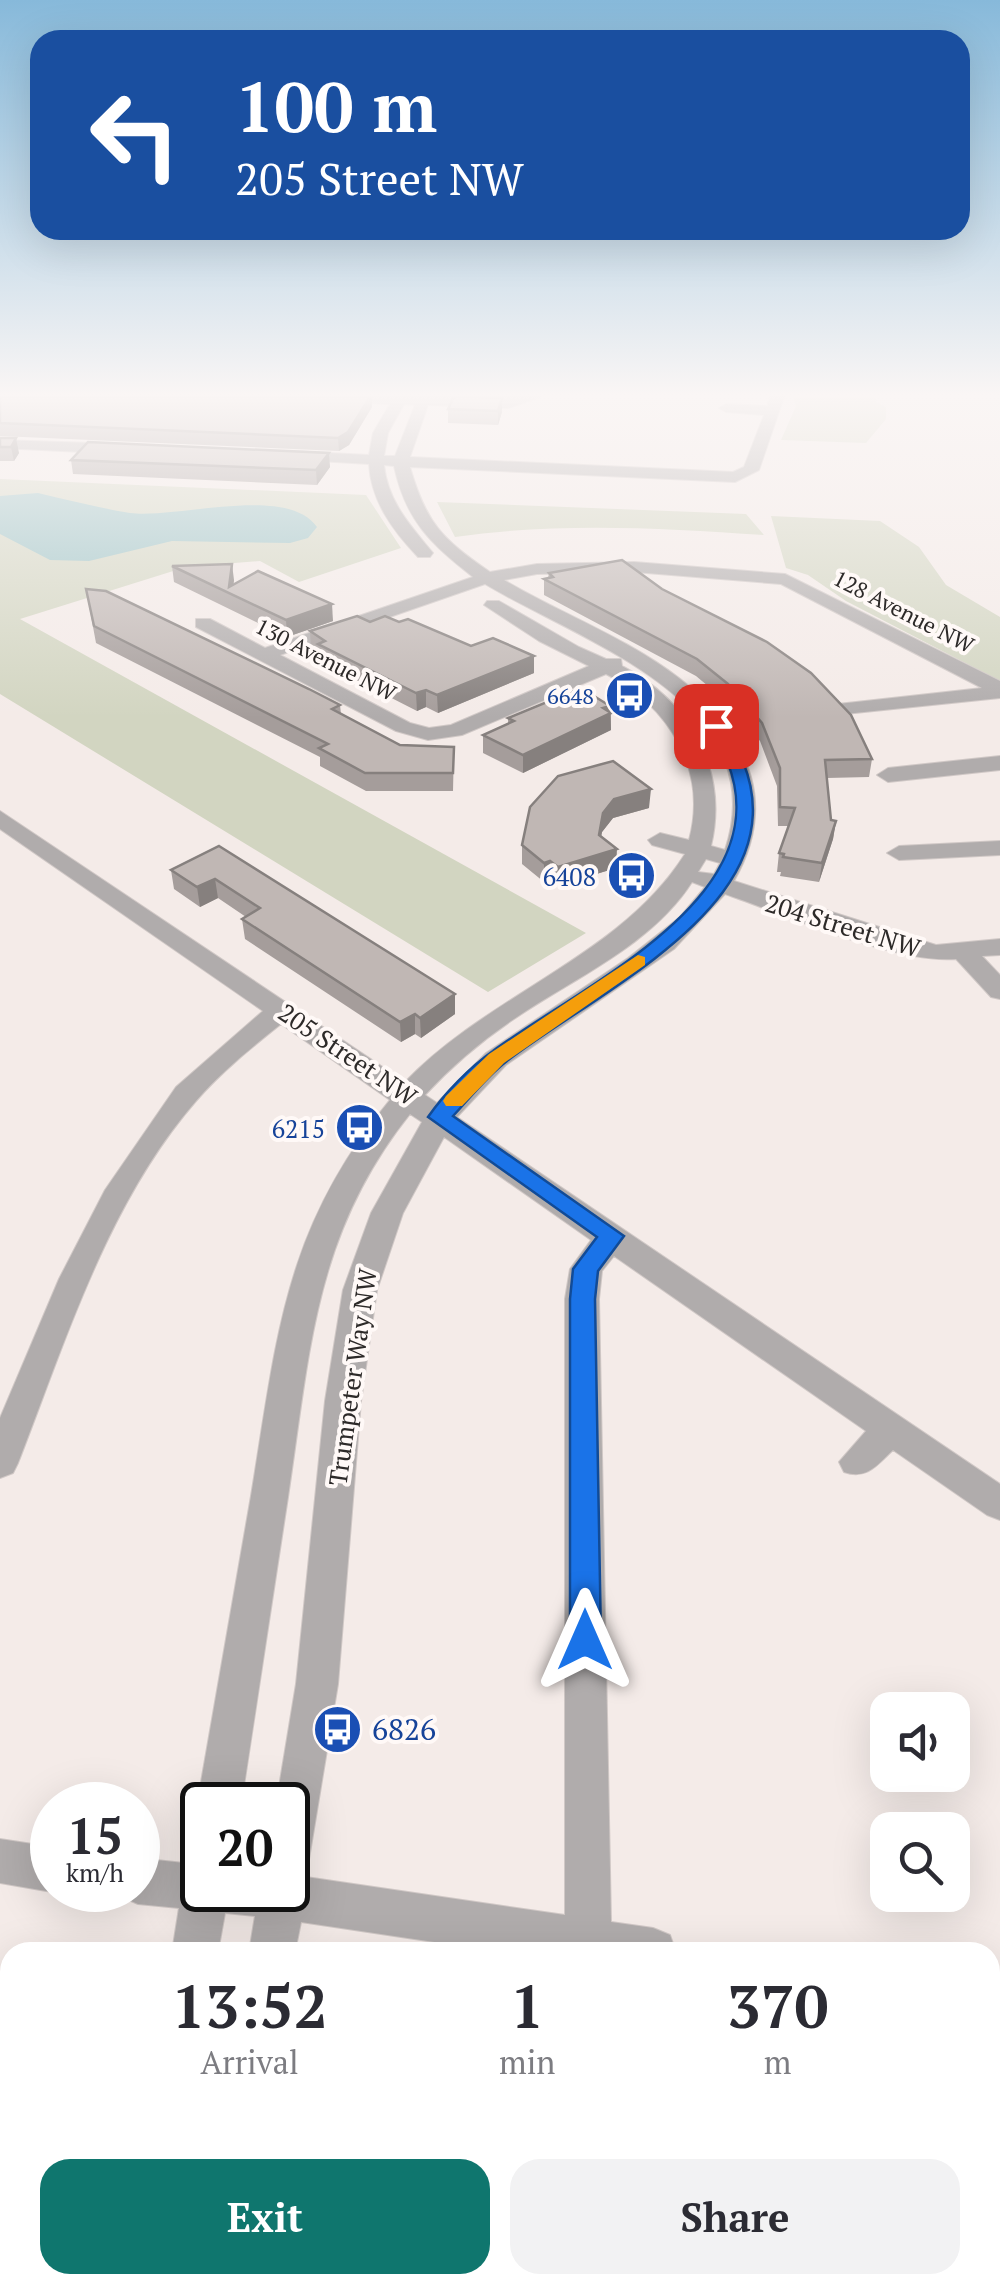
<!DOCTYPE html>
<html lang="en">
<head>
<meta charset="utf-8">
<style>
  body { margin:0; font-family:"PT Serif",serif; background:#f2f2f3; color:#2b2b33; height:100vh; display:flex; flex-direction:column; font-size:38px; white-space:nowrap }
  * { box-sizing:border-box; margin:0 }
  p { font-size:32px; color:#7c7c81 }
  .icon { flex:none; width:55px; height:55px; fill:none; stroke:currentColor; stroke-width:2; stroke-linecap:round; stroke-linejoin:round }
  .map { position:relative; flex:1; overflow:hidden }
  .side { position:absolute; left:0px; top:1942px; width:1000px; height:352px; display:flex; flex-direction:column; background:#fff; border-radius:30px 30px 0 0; box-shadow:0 10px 40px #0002 }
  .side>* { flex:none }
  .top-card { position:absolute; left:30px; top:30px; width:940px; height:210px; border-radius:30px; box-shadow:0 10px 40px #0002; background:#1a4fa0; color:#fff; overflow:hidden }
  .controls { position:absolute; left:870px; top:1692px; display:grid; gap:20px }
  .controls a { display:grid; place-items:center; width:100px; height:100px; border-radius:20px; background:#fff; box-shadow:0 10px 40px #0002; font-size:50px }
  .speed { position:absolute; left:30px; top:1782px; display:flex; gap:20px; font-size:50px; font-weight:700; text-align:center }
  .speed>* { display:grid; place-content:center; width:130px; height:130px; border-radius:50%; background:#fff; box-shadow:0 10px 40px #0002; line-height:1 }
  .speed small { font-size:25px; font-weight:400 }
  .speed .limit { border:5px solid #111; border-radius:15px; background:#fff; color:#111 }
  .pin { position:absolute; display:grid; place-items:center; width:85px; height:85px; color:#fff; margin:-42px; border-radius:20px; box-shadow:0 5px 15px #0006 }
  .me { position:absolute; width:110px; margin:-55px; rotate:0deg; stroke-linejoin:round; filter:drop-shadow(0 0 8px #0008) }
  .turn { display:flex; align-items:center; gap:35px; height:210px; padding:0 40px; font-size:45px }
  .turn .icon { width:130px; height:130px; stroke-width:2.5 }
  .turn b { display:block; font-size:70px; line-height:85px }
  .eta { display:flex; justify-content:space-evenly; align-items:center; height:170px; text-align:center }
  .eta b { font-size:60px; font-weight:700; line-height:70px }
  .cta { display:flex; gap:20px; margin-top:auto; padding:20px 40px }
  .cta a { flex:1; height:115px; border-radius:30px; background:#0f766e; color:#fff; font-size:40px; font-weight:700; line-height:115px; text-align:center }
  .cta a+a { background:#f2f2f3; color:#2b2b33 }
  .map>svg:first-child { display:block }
  .green { fill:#d2d5c1 }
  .water { fill:#97c1c4 }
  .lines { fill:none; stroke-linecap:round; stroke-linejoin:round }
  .minor-casing { stroke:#d0c8c6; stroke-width:2 }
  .minor { fill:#b0acac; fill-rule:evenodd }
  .wall { fill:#a59d9b }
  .shaded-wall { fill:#86807e }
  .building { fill:#c0b7b4; stroke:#86807e; stroke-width:2.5 }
  .route { fill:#1a73e8; stroke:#114b97; stroke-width:2.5 }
  .slow { fill:#f59e0b }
  .labels { text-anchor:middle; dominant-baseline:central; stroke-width:8; stroke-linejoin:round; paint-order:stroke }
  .far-street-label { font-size:22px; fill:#2d2a29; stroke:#fff9f7 }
  .far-transit-label { font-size:22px; fill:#164399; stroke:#fff9f7; text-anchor:end }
  .transit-label { font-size:25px; fill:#164399; stroke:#fff9f7; text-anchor:end }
  .street-label { font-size:25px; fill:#2d2a29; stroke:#fff9f7 }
  .near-transit-label { font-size:30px; fill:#164399; stroke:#fff9f7; text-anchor:start }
</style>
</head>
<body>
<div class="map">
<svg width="1000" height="2294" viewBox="0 0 1000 2294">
  <rect width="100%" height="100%" fill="#f4ebe8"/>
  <g class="green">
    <path d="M793,397H875L876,402L886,407V419L866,443L781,440L796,406Z"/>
    <path d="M0,479L366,495L401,548L299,582L260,561L186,567L20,619L586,933L488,992L0,694Z"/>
    <path d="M437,502L746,514L764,535C658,528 561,522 455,537Z"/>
    <path d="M771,516L880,521L919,547L946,585L1000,617V681L846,601L808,575L786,568Z"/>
    <path d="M268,2285H357L423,2294H267Z"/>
  </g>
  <path class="water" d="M38,493C68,500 99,508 130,513C177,519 287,484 317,527L308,538L290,543L172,541L89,561L50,560L0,534V496Z"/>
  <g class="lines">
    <defs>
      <g id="minor">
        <path d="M306,397H541L508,408L428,405L410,457L733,472L744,467L764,415L726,412L719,408L726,404L767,406L770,397H784L759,470L735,482L410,467C426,523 442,539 490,572L537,564L634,562L785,574L1000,681V698L845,714L835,708L838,704L982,688L781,584L634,572L537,574L504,580C593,633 718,667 751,777C761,814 753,848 734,881L936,945L1000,939V955L982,956L1000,975V999L991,997L956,959C895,964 786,915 725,894L674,949L506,1065L457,1117L1000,1484V1520L987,1515L893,1450C877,1465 867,1480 844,1472L839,1462L866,1431L614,1256L602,1271L599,1299L611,1922L653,1928L670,1935L676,1952H501L301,1922L295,1952H249L255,1916L225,1913L218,1952H172L179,1908L138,1904L122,1897L119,1890H138V1858L202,1865V1890H288V1805H276L296,1684L325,1401L343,1290L371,1213L422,1122L410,1114C314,1234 310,1352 288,1497C272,1600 257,1703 241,1805H202V1818L197,1805C215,1702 233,1599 251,1496C277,1339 283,1229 390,1100L281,1024C251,1048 221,1072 196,1101C108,1202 66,1340 18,1463L13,1473L0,1478V1418L59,1279L105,1190L176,1087L263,1011L0,829V811L405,1082C490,993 620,957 685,854L652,845L648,840L660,833L689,840C708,770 669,706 606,674L462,735L428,740L396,731L196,627V619H210L265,648L473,577C430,543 406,521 394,466L384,465C388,502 410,525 433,553L430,557H418C393,531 371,501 369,464L285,459L282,456L290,451L369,455L373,433L390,404L313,401ZM404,404L415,405L395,456H384L388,433ZM485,584C581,642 775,702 725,850L711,846C729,771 690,701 622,666L621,659H606L579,647L499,601H487L484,605L539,641L589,666L451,725L429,728L410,723L280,655ZM706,859L720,863L714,874L698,872ZM692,882L705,887L680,917L628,958L486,1053L437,1103L425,1095C452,1066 481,1041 514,1019C574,978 652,945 692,882ZM444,1137L591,1240L570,1269L565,1299V1915L306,1877L338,1684L361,1401L377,1290L403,1213Z"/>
        <path d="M0,440L124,444L132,449L124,454L0,448Z"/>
        <path d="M1000,756V770L888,782L877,775L888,768Z"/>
        <path d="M1000,841V855L899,860L887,853L899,846Z"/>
        <path d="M0,1839L52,1847V1890H56L52,1892L0,1883Z"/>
        <path d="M95,2285H149L147,2294H93Z"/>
        <path d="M179,2285H233L232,2294H178Z"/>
      </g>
    </defs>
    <use href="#minor" class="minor-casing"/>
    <use href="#minor" class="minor"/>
  </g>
  <g class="wall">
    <path d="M0,397H372V407L349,445L339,451L0,436Z"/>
    <path d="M448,409L502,412L498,425L448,423Z"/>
    <path d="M0,438L19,453L14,461H0Z"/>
    <path d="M71,460L330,467L317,485L73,474Z"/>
    <path d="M172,566L234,580L233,585L333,621L287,637L174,582Z"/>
    <path d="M549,573L872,759L869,777L827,778L831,820L836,821L833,839L819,882L780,876L781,872H777L779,853L789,826H778L777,786L760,741L726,701L696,676L544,595V579L548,578Z"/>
    <path d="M86,589L340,705L341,714L400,745L454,747L453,791H366L320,766V757L96,643Z"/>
    <path d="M370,622H399L471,646L534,656V673L438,713L426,707L417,711L319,661V653L311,648L310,631Z"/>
    <path d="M610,712L611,713V730L523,773L483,753V735L508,723V718Z"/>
    <path d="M530,807L649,808L613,818L602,832L601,836L616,868L557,886L549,880L544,882L522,864V845Z"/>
    <path d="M219,846L455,994V1014L421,1038L415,1034L401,1042L245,939L242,919L246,917L218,898L200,907L174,889L171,870Z"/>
  </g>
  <g class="shaded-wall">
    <path d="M370,397H372V407L349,445L339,451L338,438Z"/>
    <path d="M502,398V412L498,425V411Z"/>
    <path d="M16,438L19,453L14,461L11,447Z"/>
    <path d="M329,453L330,467L317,485L316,470Z"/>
    <path d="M232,564L234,580L232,595L229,587Z"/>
    <path d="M332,604L333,621L287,637L286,620Z"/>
    <path d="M534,656V673L438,713L437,695Z"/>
    <path d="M426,690V707L417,711L416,693Z"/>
    <path d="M610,706L611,730L523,773V755L603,708Z"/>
    <path d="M651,789L649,808L613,818L602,832L598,854L599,835L603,813L614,799Z"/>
    <path d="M836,821L833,839L819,882L822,863Z"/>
    <path d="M617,849L616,868L557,886L558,867Z"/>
    <path d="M550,861L549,880L544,882V863Z"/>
    <path d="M215,879L218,898L200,907L197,887Z"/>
    <path d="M455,994V1014L421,1038L420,1018Z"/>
    <path d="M415,1014V1034L401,1042L400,1022Z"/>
  </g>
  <g class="building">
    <path d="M0,397H370L348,432L338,438L0,423Z"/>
    <path d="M454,397H472L502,398L498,411L448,409Z"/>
    <path d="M0,438H16L11,447H0Z"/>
    <path d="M88,442L329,453L316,470L71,460Z"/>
    <path d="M622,560L662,589L767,642L811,673L851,715L872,759L825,760L831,820L836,821L822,863L783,857L784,854L779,853L795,808L780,807V768L762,723L728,684L697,659L544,579L553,577L549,573Z"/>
    <path d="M232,564L229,587L258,571L332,604L286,620L172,566Z"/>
    <path d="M86,589L106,591L309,689L340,705L332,709L400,745L454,747L453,773H365L319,748L328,744L94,626Z"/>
    <path d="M357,616L370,622L385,616L399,622L408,619L471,646L493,638L534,656L437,695L426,690L416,693L318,644L325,641L310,631Z"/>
    <path d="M581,688L610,706L603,708L611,713L523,755L483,735L514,721L508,718Z"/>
    <path d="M613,761L651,789L614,799L603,813L599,835L617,849L558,867L550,861L544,863L522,845L530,807L558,776Z"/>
    <path d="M219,846L455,994L420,1018L415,1014L400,1022L242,919L260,908L215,879L197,887L171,870Z"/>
  </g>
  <linearGradient id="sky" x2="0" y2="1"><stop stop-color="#87b9da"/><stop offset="0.55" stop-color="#faf6f5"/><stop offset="1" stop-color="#faf6f5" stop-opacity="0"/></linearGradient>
  <rect width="1000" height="718" fill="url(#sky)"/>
  <path class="route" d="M710,722H721C836,885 611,981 507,1061C487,1076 470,1098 453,1116L624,1236L598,1271L595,1299L601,1640L596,1649L585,1653L574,1649L570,1640V1299L573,1269L597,1237L428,1117C444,1094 470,1067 493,1051C594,977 815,881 708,726Z"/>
  <path class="slow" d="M638,955L645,957V965L504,1063L462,1106H446L443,1101L446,1096L489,1054Z"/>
  <defs>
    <symbol id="bus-disc" viewBox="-11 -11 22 22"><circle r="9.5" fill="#1a4fb4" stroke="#fff9f7"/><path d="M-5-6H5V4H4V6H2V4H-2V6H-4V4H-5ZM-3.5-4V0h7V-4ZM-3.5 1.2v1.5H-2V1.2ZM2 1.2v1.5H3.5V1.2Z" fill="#fff"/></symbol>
  </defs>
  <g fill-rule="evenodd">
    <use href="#bus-disc" x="602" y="668" width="55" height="55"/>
    <use href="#bus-disc" x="604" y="848" width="55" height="55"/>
    <use href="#bus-disc" x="332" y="1100" width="55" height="55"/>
    <use href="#bus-disc" x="310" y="1702" width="55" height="55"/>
  </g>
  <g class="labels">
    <g class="far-street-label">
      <text transform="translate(904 611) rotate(27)">128 Avenue NW</text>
      <text transform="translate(326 659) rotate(27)">130 Avenue NW</text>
    </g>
    <g class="far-transit-label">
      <text x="594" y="695">6648</text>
    </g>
    <g class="transit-label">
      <text x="596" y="876">6408</text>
      <text x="325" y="1128">6215</text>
    </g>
    <g class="street-label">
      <text transform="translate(843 925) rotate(17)">204 Street NW</text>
      <text transform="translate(348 1054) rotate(34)">205 Street NW</text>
      <text transform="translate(352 1377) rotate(-82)">Trumpeter Way NW</text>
    </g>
    <g class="near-transit-label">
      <text x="372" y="1729">6826</text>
    </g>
  </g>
</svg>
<div class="controls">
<a><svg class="icon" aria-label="sound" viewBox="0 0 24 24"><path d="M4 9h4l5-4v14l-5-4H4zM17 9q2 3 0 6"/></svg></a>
<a><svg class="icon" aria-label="search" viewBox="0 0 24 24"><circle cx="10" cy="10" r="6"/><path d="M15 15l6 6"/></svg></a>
</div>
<div class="speed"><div>15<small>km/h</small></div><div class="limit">20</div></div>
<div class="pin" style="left:716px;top:726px;background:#d93025"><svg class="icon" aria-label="arrive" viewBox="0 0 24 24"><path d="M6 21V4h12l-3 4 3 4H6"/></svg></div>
<svg class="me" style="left:585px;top:1640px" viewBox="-20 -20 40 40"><path d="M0-17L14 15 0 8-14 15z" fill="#1a73e8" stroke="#fff" stroke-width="4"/></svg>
<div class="top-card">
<div class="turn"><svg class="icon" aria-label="left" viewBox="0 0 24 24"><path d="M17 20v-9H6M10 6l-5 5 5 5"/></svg><div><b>100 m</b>205 Street NW</div></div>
</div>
<section class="side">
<div class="eta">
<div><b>13:52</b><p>Arrival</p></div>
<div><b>1</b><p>min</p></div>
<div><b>370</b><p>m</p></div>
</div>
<div class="cta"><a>Exit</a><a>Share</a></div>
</section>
</div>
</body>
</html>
